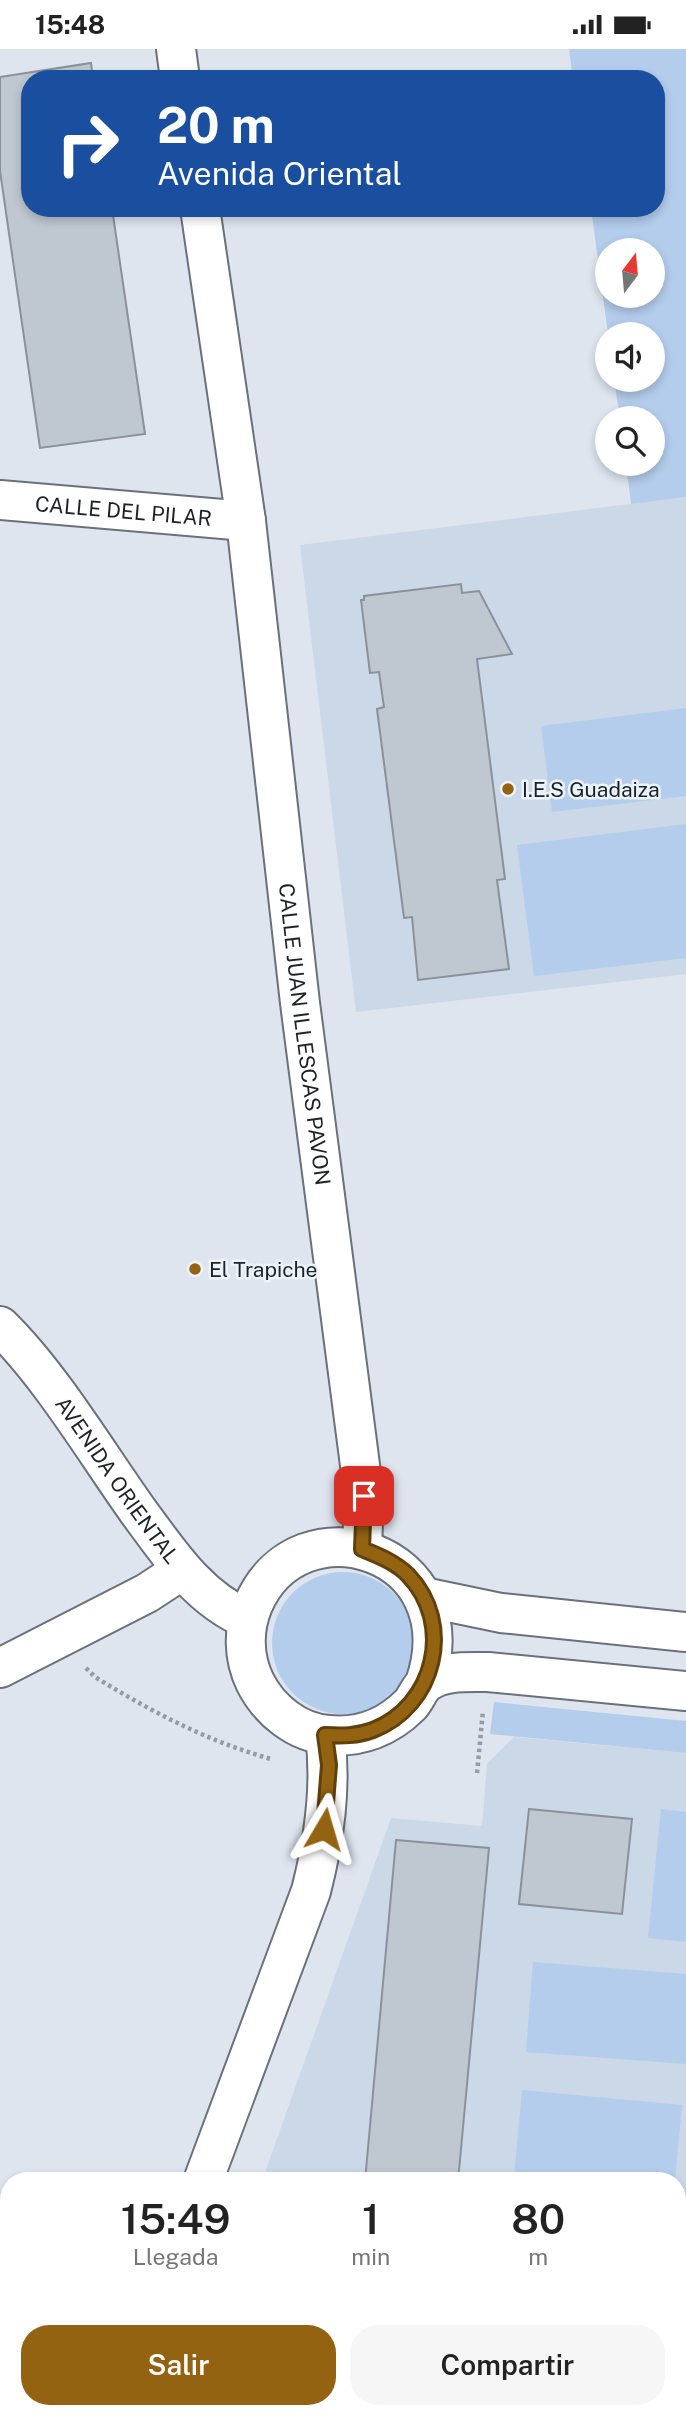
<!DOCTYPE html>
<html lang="es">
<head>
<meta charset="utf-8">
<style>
  body { margin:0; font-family:"Public Sans",sans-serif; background:#f6f6f6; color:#222; height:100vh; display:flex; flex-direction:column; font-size:26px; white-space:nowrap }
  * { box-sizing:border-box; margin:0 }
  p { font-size:23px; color:#767676 }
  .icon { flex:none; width:38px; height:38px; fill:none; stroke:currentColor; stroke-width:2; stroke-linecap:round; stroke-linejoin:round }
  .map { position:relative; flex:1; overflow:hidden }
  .drawer { position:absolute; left:0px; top:2123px; width:686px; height:247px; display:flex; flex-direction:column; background:#fff; border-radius:28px 28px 0 0; box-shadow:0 4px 10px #0003 }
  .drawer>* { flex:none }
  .top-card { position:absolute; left:21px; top:21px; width:644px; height:147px; border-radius:28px; box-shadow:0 4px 10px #0003; background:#1a4fa0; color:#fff; overflow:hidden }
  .needle { width:46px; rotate:16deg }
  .controls { position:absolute; left:595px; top:189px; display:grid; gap:14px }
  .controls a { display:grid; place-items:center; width:70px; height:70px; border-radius:50%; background:#fff; box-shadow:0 4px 10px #0003; font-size:35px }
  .pin { position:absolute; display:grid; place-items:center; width:60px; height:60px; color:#fff; margin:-30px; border-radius:14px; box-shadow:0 4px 10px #0006 }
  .me { position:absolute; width:77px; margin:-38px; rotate:7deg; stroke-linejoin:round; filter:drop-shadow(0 0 5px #0008) }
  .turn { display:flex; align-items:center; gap:24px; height:147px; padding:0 21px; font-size:32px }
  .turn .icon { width:91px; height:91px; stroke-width:2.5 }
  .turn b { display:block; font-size:49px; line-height:60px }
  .eta { display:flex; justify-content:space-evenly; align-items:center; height:119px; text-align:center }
  .eta b { font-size:42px; font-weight:600; line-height:49px }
  .primary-button { display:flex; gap:14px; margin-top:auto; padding:14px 21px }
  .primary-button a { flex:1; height:80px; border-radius:28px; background:#936312; color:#fff; font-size:28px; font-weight:600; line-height:80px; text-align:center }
  .primary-button a+a { background:#f6f6f6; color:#222 }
  .status { display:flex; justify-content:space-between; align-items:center; height:49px; padding:0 35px; background:#fff; direction:ltr }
  .status svg { height:19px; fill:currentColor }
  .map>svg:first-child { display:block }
  .built { fill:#cbd8e7 }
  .green { fill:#b4cdec; fill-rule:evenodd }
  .building { fill:#bfc7d0; stroke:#8a919a; stroke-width:2 }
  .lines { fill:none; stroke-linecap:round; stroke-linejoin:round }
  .minor-casing { stroke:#6a717a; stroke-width:42 }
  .path { stroke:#959ba2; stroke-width:4.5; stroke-dasharray:3.5 3.5; stroke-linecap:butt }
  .minor { stroke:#fff; stroke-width:38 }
  .route-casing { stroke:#60400c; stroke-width:18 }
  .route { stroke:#936312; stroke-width:12 }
  .poi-dot { fill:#936312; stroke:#ebf3fc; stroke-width:2.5 }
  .labels { text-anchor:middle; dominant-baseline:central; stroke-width:5; stroke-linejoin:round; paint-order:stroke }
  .street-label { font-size:21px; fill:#1f2225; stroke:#ebf3fc }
  .poi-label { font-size:21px; fill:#1f2225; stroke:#ebf3fc; text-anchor:start }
</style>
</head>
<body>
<div class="status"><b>15:48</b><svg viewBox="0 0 49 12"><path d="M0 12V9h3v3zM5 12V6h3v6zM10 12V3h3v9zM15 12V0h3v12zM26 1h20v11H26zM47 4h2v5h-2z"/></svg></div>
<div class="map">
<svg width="686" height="2368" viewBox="0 0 686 2368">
  <rect width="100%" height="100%" fill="#dee5ef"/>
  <g class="built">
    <path d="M686,448V925L356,963L300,496Z"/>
    <path d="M514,1688L686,1704V2368H475L354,2361H677V2132H262L391,1769L482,1777L487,1715Z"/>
  </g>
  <g class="green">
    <path d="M569,0H686V448L631,455L626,415H653V369H620L614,331H653V285H608L591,159H656V30H573ZM653,201V247H607V201Z"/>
    <path d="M686,659V747L552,763L541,677Z"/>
    <path d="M686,775V909L534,927L517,796Z"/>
    <circle cx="343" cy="1594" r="71"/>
    <path d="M494,1653L686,1672V1704L490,1685Z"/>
    <path d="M661,1760L686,1763V1893L648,1889Z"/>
    <path d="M533,1913L686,1925V2015L526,2003Z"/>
    <path d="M522,2041L682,2056L675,2131L514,2128Z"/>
  </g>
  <g class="building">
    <path d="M91,14L93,30H30V159H112L145,385L40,399L0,122V28Z"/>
    <path d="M461,535L462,544L479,542L512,605L477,610L505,830L497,831L509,920L418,931L412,868L404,869L377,660L384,658L379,623L370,624L361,551H364V547Z"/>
    <path d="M529,1760L632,1770L622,1865L519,1855Z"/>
    <path d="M396,1791L489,1799L458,2132H365Z"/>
  </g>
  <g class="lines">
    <defs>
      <g id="minor">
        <path d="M176,0L180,30"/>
        <path id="s1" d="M200,159L246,472L300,954L364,1447L362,1500"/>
        <path id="s2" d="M0,451L246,472"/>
        <path id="s3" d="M0,1277C51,1327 96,1403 138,1462C169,1504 198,1549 247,1570"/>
        <path d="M424,1548L501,1564L686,1583"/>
        <path d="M0,1619L147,1544L182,1521"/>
        <path d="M425,1634C470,1501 299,1448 253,1556C243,1580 243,1608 255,1633C269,1661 297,1684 329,1686C360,1689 388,1678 410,1656C416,1650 419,1639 426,1634C442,1621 468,1623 488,1623L686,1642"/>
        <path d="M203,2132L311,1842C324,1791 332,1739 325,1686"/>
        <path d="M121,2368L122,2361"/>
      </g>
    </defs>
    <use href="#minor" class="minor-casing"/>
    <g class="path">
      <path d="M86,1619L95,1628C152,1663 207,1692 271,1710"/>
      <path d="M477,1724L483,1662"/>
      <path d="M407,2368V2364"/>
    </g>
    <use href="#minor" class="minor"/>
  </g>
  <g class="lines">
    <defs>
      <path id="route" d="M324,1780L329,1716L325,1686C342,1687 357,1687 373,1681C435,1657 455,1575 408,1526C395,1513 379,1507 362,1500L364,1447"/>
    </defs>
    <use href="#route" class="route-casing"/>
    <use href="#route" class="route"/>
  </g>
  <g class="poi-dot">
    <circle cx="508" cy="740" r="7"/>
    <circle cx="195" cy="1220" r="7"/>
  </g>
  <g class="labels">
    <g class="street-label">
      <text stroke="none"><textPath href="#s2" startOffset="124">CALLE DEL PILAR</textPath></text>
      <text stroke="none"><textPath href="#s1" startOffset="833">CALLE JUAN ILLESCAS PAVON</textPath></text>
      <text stroke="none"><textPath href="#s3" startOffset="194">AVENIDA ORIENTAL</textPath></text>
    </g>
    <g class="poi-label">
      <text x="522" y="740">I.E.S Guadaiza</text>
      <text x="209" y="1220">El Trapiche</text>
    </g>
  </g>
</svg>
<div class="controls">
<a><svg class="needle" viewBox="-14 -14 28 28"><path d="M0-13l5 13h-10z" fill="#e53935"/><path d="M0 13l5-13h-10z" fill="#767676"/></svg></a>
<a><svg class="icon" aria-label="sound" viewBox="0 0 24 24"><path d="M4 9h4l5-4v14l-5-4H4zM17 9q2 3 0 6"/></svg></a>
<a><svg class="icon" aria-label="search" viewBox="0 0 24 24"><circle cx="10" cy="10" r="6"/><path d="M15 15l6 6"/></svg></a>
</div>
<div class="pin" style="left:364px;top:1447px;background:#d93025"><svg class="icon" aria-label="arrive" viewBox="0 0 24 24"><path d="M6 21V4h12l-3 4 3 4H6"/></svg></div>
<svg class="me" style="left:324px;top:1780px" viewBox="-20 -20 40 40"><path d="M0-17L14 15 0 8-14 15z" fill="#936312" stroke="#fff" stroke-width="4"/></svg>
<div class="top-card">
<div class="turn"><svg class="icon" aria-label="right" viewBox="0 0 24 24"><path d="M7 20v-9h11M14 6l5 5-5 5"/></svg><div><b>20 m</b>Avenida Oriental</div></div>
</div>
<section class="drawer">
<div class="eta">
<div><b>15:49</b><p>Llegada</p></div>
<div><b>1</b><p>min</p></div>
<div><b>80</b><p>m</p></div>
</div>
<div class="primary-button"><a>Salir</a><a>Compartir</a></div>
</section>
</div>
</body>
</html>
